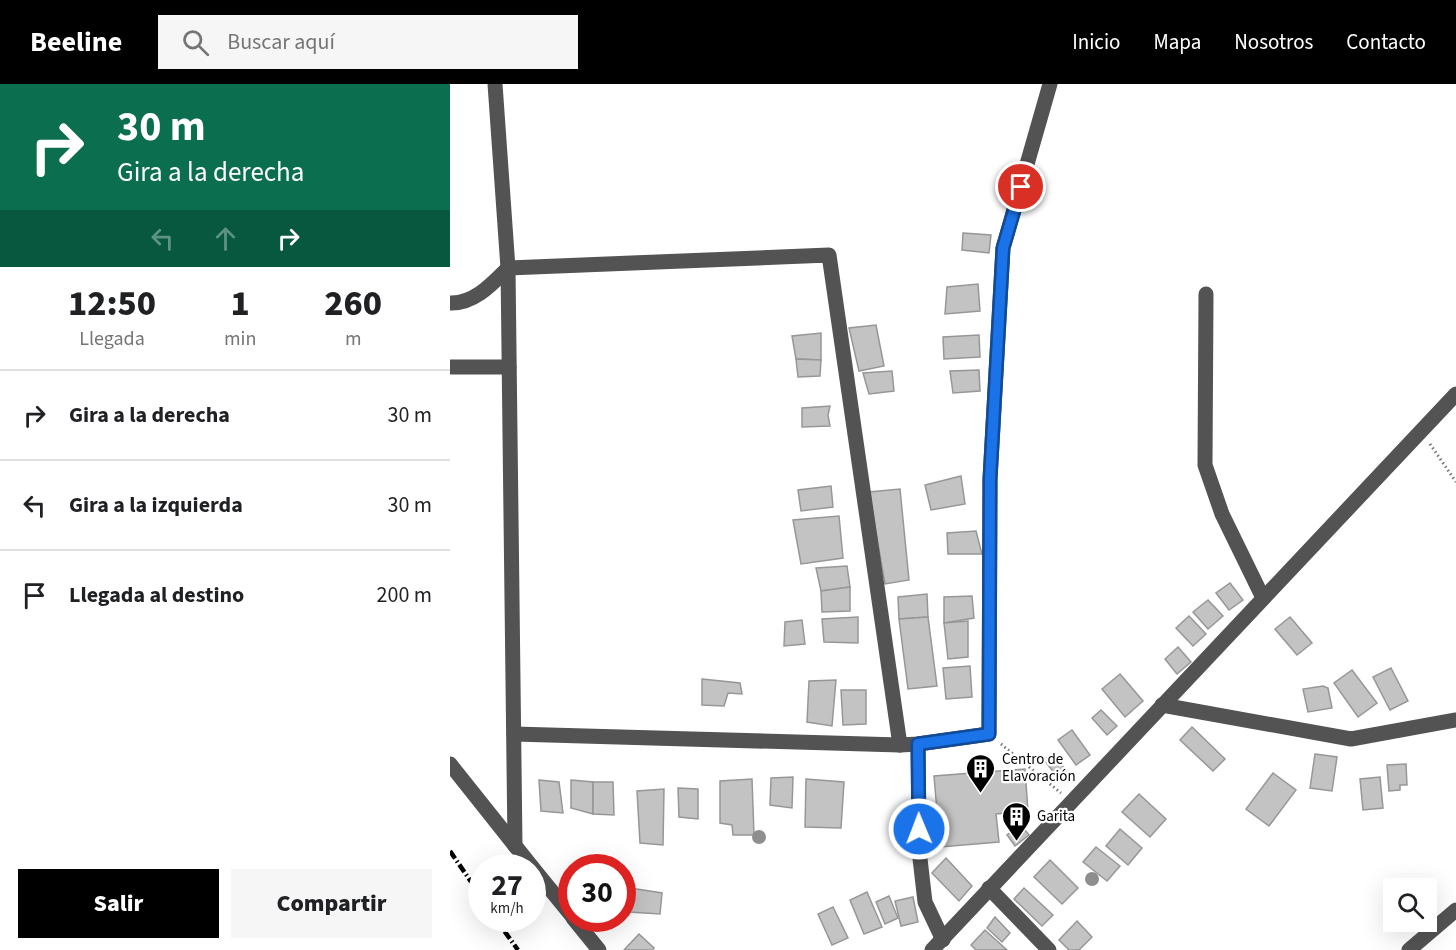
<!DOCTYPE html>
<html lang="es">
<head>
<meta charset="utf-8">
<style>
  body { margin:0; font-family:"Source Sans 3",sans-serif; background:#f6f6f6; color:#202124; height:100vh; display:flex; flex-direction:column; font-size:22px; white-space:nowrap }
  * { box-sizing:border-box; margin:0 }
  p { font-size:20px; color:#757577 }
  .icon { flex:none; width:33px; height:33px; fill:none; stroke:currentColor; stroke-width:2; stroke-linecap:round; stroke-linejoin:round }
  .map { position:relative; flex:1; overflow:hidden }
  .sheet { display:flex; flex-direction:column; background:#fff; width:450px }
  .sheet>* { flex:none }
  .hud { background:#0b6e4f; color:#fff; overflow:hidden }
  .controls { position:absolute; left:933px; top:794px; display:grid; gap:12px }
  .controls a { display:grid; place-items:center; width:54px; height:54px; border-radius:0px; background:#fff; box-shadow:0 6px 24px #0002; font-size:30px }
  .speed { position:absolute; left:18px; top:770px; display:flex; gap:12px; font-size:30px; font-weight:700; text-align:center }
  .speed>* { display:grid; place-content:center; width:78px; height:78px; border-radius:50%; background:#fff; box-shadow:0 6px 24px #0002; line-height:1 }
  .speed small { font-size:15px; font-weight:400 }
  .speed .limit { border:9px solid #d22; background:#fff; color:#111 }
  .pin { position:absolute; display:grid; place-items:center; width:51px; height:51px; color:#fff; margin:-26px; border:3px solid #fff; border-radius:50%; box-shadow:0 2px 6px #0007 }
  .me { position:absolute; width:66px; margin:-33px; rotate:359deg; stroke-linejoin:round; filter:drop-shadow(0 0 4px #0008) }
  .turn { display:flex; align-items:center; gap:21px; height:126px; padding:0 18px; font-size:27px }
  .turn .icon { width:78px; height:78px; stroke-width:2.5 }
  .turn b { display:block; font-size:42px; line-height:51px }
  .lanes { display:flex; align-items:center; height:57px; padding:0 18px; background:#0003; justify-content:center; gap:30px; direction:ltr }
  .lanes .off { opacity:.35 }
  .eta { display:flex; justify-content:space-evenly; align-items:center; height:102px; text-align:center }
  .eta b { font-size:36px; font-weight:800; line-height:42px }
  .cta { display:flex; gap:12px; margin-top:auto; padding:12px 18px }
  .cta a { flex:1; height:69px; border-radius:0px; background:#000; color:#fff; font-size:24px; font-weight:800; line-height:69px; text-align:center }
  .cta a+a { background:#f6f6f6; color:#202124 }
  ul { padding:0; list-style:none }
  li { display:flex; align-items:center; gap:18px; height:90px; padding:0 18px; border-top:2px solid #e0e0e0 }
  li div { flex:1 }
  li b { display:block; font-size:22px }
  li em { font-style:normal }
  header { display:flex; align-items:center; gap:36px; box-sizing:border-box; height:84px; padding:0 30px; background:#000; color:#fff }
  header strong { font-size:28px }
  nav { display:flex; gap:33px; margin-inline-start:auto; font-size:21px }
  .search { width:420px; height:54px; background:#f6f6f6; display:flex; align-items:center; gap:15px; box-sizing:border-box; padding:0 21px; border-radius:0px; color:#757577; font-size:22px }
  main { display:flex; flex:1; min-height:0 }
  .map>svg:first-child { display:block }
  .building { fill:#c3c3c3; stroke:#979797; stroke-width:1.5 }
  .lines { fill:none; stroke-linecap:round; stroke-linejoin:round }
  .path { stroke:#757575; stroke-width:3; stroke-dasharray:1.5 3; stroke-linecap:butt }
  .minor { stroke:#535353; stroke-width:15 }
  .rail { stroke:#000; stroke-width:4.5; stroke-dasharray:9 3 1.5 3; stroke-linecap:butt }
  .tree { fill:#8e8e8e }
  .route-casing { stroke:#114b97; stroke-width:15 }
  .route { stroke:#1a73e8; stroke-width:10 }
  .labels { text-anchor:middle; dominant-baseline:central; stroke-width:4.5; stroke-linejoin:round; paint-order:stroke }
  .poi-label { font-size:15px; fill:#000; stroke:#fff; text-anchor:start }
</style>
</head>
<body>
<header>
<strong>Beeline</strong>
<div class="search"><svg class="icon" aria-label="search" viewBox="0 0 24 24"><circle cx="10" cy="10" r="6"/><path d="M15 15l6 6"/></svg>Buscar aquí</div>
<nav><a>Inicio</a><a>Mapa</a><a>Nosotros</a><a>Contacto</a></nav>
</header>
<main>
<section class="sheet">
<div class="hud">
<div class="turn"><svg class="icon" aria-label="right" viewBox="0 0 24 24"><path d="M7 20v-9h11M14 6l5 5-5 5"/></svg><div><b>30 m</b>Gira a la derecha</div></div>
<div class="lanes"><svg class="icon off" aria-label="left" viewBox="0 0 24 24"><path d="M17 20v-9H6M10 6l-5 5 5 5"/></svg><svg class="icon off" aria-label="ahead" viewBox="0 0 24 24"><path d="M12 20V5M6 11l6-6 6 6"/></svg><svg class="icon" aria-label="right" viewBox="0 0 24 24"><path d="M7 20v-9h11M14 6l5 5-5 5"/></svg></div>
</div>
<div class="eta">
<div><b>12:50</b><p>Llegada</p></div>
<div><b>1</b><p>min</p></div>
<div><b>260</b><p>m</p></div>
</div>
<ul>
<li><svg class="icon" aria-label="right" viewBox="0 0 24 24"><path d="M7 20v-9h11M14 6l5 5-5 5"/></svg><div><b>Gira a la derecha</b></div><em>30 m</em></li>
<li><svg class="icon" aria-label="left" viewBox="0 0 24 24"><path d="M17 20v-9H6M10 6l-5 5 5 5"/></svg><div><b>Gira a la izquierda</b></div><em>30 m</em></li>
<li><svg class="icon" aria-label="arrive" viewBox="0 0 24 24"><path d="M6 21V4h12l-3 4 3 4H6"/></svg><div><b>Llegada al destino</b></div><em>200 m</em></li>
</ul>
<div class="cta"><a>Salir</a><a>Compartir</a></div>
</section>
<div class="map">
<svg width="1006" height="866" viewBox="0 0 1006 866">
  <rect width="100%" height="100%" fill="#fff"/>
  <g class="building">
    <path d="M513,149L541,151L539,169L512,166Z"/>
    <path d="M528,200L530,227L495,230L497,203Z"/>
    <path d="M426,241L434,282L409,287L399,244Z"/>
    <path d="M371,249V276L346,275L342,252Z"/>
    <path d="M529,251L530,273L494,275L493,253Z"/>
    <path d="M346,275L371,276L370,292L348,293Z"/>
    <path d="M529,286L530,307L503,309L500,287Z"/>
    <path d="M442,287L444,307L419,310L413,289Z"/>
    <path d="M380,322L378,331L380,342L352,343V324Z"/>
    <path d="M511,392L515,420L481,426L475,401Z"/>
    <path d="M381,402L383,423L351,427L348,406Z"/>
    <path d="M450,405L459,496L435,500L419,408Z"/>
    <path d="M389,432L393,474L351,480L343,436Z"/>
    <path d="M526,447L532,470H498L497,449Z"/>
    <path d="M397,482L400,503L371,507L366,484Z"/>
    <path d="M780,499L793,516L779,526L766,509Z"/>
    <path d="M400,503V527L372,528L371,507Z"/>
    <path d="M477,510L478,533L449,535L448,513Z"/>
    <path d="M522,512L524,534L494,539V513Z"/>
    <path d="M758,516L773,532L758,545L743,528Z"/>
    <path d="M739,532L756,550L743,562L726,544Z"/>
    <path d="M408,533V559L374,558L372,535Z"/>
    <path d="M478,533L487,602L458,605L449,535Z"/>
    <path d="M840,533L862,559L847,571L825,545Z"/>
    <path d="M352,536L355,560L334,562L335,538Z"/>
    <path d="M518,537V573L498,575L494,539Z"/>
    <path d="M728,563L741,578L727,590L715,575Z"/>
    <path d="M520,582L522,613L496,615L493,584Z"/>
    <path d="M941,584L958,617L940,626L923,593Z"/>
    <path d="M902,586L927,619L908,633L884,599Z"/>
    <path d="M670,590L693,617L675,633L652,605Z"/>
    <path d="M252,595L290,599L292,610L278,609L274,622L252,621Z"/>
    <path d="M386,596L382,642L357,638L359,597Z"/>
    <path d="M873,602L878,604L882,624L858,628L853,605Z"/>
    <path d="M391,606H416V640L393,641Z"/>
    <path d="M651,626L667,642L657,651L642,634Z"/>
    <path d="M742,643L775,675L763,687L730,656Z"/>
    <path d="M622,646L640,671L626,681L608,656Z"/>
    <path d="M603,669L618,689L609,695L594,676Z"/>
    <path d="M865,670L887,673L882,707L860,704Z"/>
    <path d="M956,680L957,701H950V706L939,707L937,681Z"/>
    <path d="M575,685L578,727L546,730L549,758L490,763L484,692Z"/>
    <path d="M823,689L846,706L819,742L796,725Z"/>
    <path d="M343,693L342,724L320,721L321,694Z"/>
    <path d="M930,693L933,724L913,726L910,695Z"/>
    <path d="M302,695L304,751H283L282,741L270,739V697Z"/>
    <path d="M356,695L394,698L391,744L355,743Z"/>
    <path d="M89,696L109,698L113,729L91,727Z"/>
    <path d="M121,696L143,698V730L121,724Z"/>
    <path d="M143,698H163L164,731L143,730Z"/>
    <path d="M228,704L248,705V735L229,733Z"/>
    <path d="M214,705L213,761L190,759L187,707Z"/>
    <path d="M689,710L716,735L700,753L672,728Z"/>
    <path d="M571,741L579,751L565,762L557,751Z"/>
    <path d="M670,745L692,764L678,781L656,762Z"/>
    <path d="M646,763L670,782L657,797L633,778Z"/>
    <path d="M496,774L522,802L509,817L482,789Z"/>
    <path d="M600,776L628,804L612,820L584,793Z"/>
    <path d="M165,777V783H141V778Z"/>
    <path d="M180,804L212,809L210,830L179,828Z"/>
    <path d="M574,804L603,831L592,842L564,815Z"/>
    <path d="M417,808L432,843L414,850L400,816Z"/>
    <path d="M439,812L448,834L435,840L426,818Z"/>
    <path d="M463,813L468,838L451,842L445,817Z"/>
    <path d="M383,823L398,854L382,861L368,830Z"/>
    <path d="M545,833L560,849L552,858L537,844Z"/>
    <path d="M627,837L642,853L629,866H619L609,856Z"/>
    <path d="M535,846L557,866H526L521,861Z"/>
    <path d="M189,850L204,864L203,866H174Z"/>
  </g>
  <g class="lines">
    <g class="path">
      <path d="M980,360L1006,398"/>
      <path d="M551,660L611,709"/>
    </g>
    <g class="minor">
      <path d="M45,0L58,184L65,762"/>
      <path d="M756,210L755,381L772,430L813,514"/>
      <path d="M0,219C24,220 42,200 58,184L379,171L450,661"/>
      <path d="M0,283H59"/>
      <path d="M712,621L901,655L1006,636"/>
      <path d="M64,650L450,661L468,660L539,650L540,395L553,164L600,0"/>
      <path d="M468,660L469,766L475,818L493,856"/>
      <path d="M0,680L82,783"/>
      <path d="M82,783L122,832"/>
      <path d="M539,804L599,866"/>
      <path d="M123,834L149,866"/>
      <path d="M482,866L1006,310"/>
      <path d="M959,866L1006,826"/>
    </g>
    <g class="rail">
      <path d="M0,767L32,814"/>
      <path d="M45,834L68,866"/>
    </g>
  </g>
  <g class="tree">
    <circle cx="309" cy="753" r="7"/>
    <circle cx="642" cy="795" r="7"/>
  </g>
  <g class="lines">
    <defs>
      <path id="route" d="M469,745L468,660L539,650L540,395L553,164L571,103"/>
    </defs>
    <use href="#route" class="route-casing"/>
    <use href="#route" class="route"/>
  </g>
  <defs>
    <symbol id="building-pin" viewBox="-11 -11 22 30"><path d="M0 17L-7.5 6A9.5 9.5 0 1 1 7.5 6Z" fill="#000" stroke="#fff"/><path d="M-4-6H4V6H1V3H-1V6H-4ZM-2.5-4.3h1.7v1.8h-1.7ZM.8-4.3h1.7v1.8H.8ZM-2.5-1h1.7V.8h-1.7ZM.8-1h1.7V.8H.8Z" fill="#fff"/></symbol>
  </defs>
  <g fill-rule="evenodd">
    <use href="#building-pin" x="514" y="668" width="33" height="45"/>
    <use href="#building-pin" x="550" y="716" width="33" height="45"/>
  </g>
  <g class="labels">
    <g class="poi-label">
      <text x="552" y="675">Centro de<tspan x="552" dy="17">Elavoración</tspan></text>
      <text x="587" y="732">Garita</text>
    </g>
  </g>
</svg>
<div class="controls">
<a><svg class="icon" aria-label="search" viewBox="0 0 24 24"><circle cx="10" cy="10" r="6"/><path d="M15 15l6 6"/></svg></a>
</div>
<div class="speed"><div>27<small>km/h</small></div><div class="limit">30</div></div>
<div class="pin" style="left:571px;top:103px;background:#d93025"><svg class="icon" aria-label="arrive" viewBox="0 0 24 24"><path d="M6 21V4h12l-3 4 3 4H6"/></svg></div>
<svg class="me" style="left:469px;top:745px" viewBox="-20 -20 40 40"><circle r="17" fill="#1a73e8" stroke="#fff" stroke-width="3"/><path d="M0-11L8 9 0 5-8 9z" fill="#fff"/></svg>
</div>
</main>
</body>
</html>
